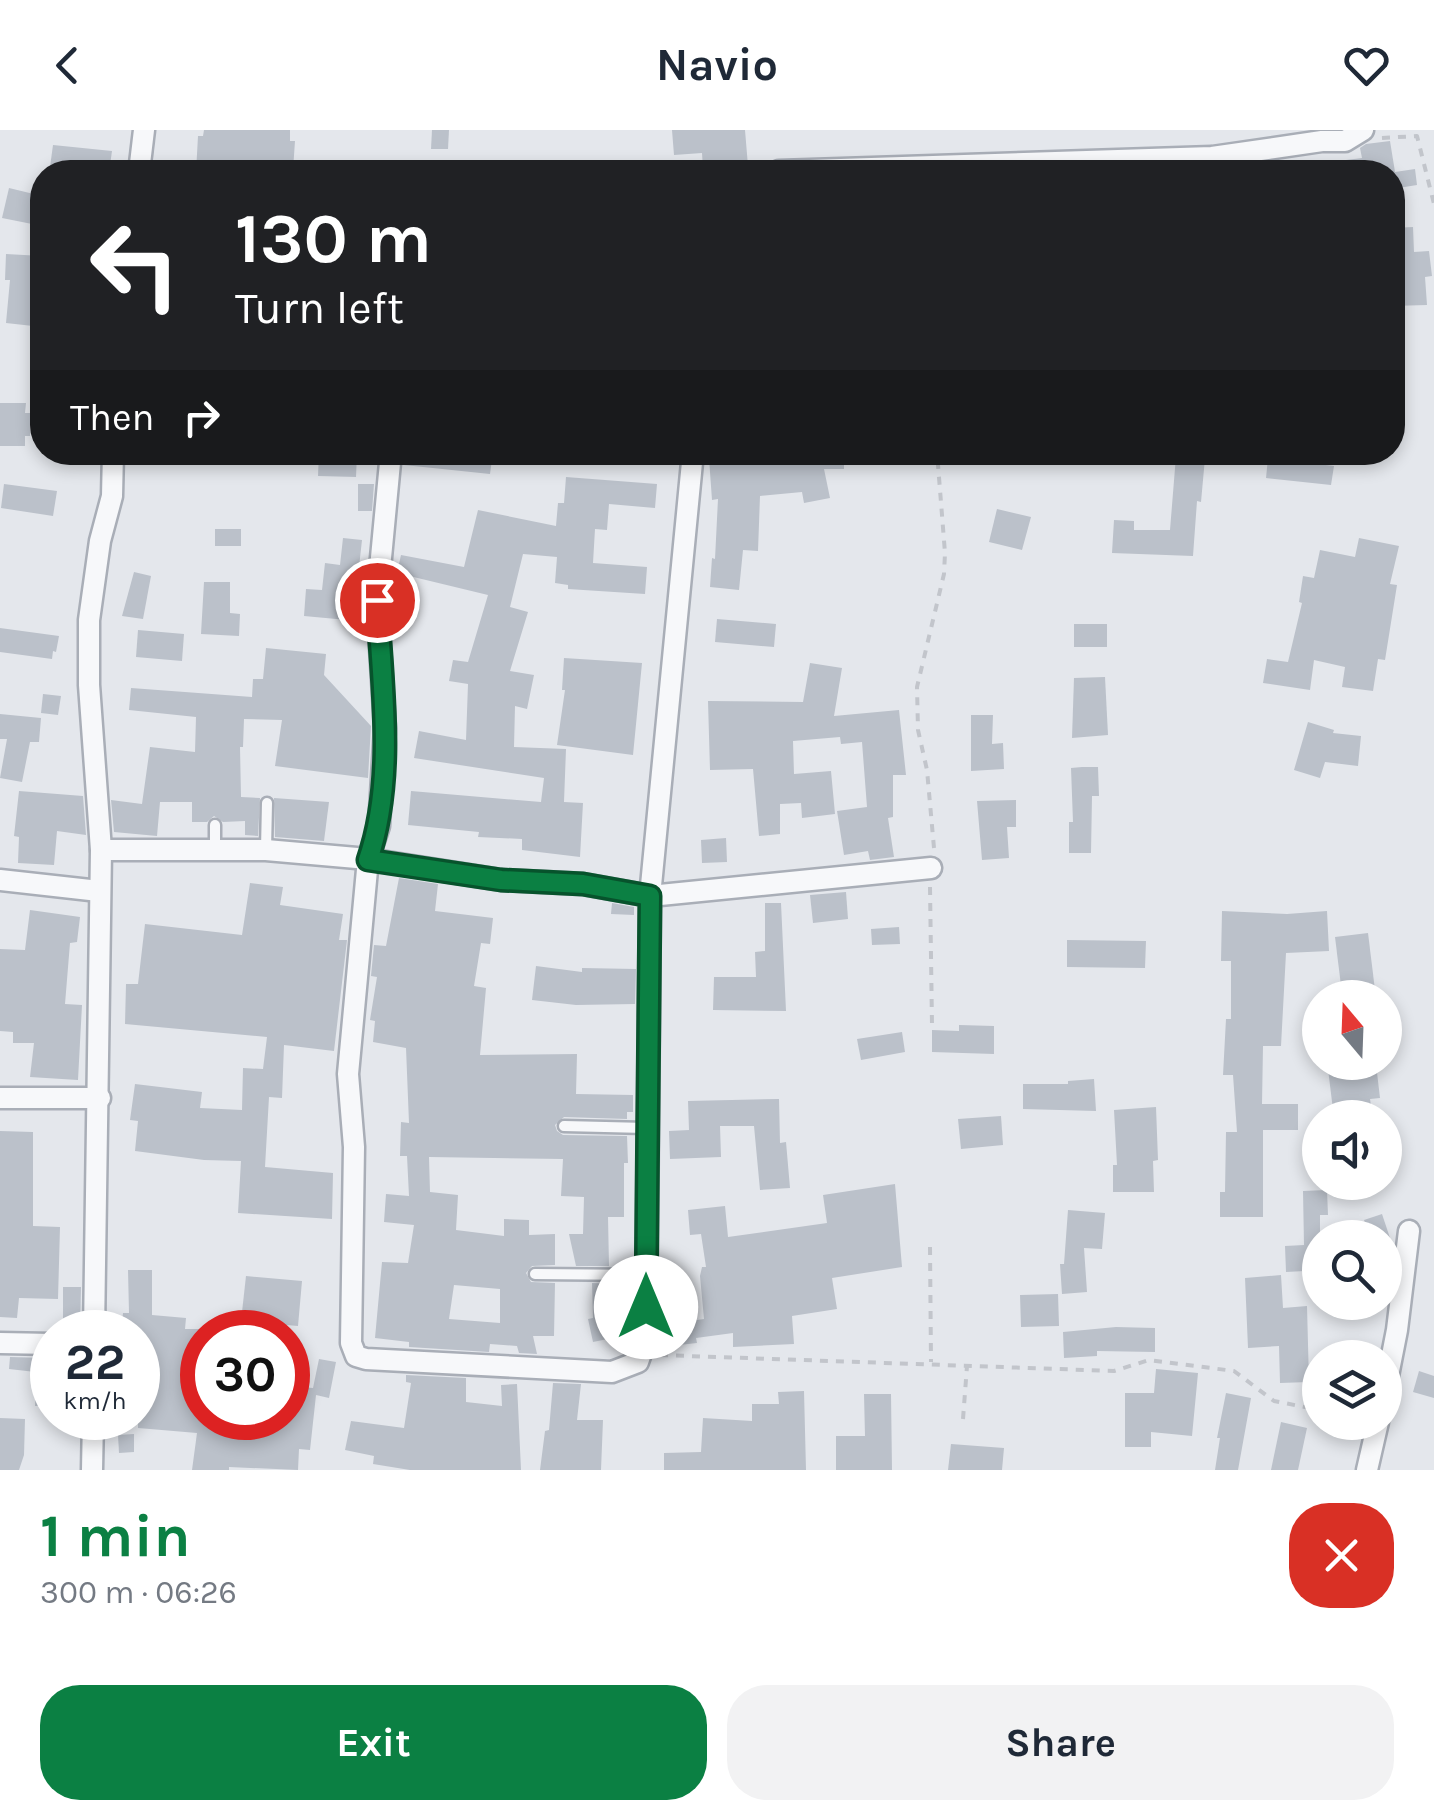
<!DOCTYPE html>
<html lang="en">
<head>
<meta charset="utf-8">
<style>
  body { margin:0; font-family:Karla,sans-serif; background:#f2f2f3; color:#1f2937; height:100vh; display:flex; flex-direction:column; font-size:38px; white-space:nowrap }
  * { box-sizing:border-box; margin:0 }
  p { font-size:32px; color:#747a83 }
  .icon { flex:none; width:55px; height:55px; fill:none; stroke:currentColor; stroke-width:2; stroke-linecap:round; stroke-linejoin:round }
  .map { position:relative; height:1340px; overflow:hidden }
  .sheet { display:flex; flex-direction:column; background:#fff; flex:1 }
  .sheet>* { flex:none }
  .guide { position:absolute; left:30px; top:30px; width:1375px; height:305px; border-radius:40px; box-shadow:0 5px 15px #0003; background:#202124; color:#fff; overflow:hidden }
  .needle { width:65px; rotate:341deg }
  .controls { position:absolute; left:1302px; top:850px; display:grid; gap:20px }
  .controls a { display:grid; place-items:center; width:100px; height:100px; border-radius:50%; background:#fff; box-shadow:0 5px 15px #0003; font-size:50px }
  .speed { position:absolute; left:30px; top:1180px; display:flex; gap:20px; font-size:50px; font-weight:700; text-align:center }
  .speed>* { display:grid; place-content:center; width:130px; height:130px; border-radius:50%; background:#fff; box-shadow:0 5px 15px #0003; line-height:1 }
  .speed small { font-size:25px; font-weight:400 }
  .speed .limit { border:15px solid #d22; background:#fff; color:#111 }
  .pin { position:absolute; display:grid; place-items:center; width:85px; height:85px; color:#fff; margin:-42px; border:5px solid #fff; border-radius:50%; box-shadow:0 2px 10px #0007 }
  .me { position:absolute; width:110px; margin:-55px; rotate:0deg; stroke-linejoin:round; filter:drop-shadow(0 0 8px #0008) }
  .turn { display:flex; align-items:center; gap:35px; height:210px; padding:0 40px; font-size:45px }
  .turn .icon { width:130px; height:130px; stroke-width:2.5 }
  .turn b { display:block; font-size:70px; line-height:85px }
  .then { display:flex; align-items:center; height:95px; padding:0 40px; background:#0003; gap:20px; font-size:38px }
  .round { display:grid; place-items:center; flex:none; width:105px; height:105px; border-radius:40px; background:#f2f2f3 }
  .summary { display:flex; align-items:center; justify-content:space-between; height:170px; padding:0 40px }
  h1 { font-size:60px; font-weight:700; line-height:75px; color:#0b8043 }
  .primary-button { display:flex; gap:20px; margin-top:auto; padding:20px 40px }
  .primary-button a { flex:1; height:115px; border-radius:40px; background:#0b8043; color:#fff; font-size:40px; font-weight:700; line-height:115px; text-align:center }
  .primary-button a+a { background:#f2f2f3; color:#1f2937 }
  header { display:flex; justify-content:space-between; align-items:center; height:130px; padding:0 40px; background:#fff; font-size:45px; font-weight:700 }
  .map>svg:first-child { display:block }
  .building { fill:#bbc1ca; fill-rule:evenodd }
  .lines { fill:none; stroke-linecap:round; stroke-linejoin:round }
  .lane-casing { stroke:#a9aeb7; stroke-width:15 }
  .street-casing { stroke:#a9aeb7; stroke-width:25 }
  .path { stroke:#c2c5cb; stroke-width:4; stroke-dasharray:8 8; stroke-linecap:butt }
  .lane { stroke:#f7f8fa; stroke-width:10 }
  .street { stroke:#f7f8fa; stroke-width:20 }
  .route-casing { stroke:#07532c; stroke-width:25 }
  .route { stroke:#0b8043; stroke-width:18 }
</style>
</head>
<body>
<header><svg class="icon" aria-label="back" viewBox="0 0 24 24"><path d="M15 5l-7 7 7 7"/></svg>Navio<svg class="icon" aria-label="heart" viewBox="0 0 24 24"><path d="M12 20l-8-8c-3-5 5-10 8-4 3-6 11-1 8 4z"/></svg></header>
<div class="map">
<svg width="1434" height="1340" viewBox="0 0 1434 1340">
  <rect width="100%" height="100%" fill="#e4e7ec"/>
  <g class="building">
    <path d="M204,0H290V11H295L293,40L196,42L198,6H203Z"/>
    <path d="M432,0H449L448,19H431Z"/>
    <path d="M672,0H745L748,36L703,39L702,23L674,25Z"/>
    <path d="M1390,11L1395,42L1415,39L1417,55L1392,59L1394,42H1330V32L1362,28L1360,18L1366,14Z"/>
    <path d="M53,15L112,21L109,42L50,37Z"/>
    <path d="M9,58L42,66V96L2,88Z"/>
    <path d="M1413,97L1414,122L1429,121L1432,146L1425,147L1427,175L1392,176V98Z"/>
    <path d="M6,124L42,126V197L6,193L10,150H5Z"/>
    <path d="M0,273H26L25,283H30V306H25V316H0Z"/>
    <path d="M319,322L357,323L356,347L318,346Z"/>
    <path d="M405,322H493L490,344L404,335Z"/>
    <path d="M771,322H844V339H824L830,368L804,373L802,362L760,366L758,421L743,420L739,460L710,457L712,428L715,429L718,369L712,370L709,328Z"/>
    <path d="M1176,326L1205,328L1201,372L1197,371L1193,426L1112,423L1114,390L1134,391V400H1170Z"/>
    <path d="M1268,328L1334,336L1331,355L1266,348Z"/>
    <path d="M566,347L657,354L655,378L609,374L607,400L595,399L593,433L647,437L645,464L568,459V455L555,453L557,427L523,424L510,477L528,482L510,541L534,545L527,579L515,576L514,617L566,619L564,672L583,673L580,727L522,720V709L478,707L479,702L408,695L411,661L541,672L544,648L414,628L419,601L466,610L468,554L449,551L453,530L468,532L488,465L397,443L401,425L464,437L478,380L556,396L558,373H564Z"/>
    <path d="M4,354L57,361L53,386L1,378Z"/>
    <path d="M358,354H374L372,381H358Z"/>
    <path d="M997,379L1031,387L1022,420L989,412Z"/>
    <rect x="215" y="399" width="26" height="17"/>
    <path d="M343,408L362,410L359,437L366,438L358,491L304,486L306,459L322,460L325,433L340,435Z"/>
    <path d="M1359,408L1399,416L1390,454L1397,455L1385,530L1378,529L1373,561L1342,557L1345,537L1314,530L1310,560L1263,553L1267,529L1288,532L1302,473L1299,472L1303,446L1314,448L1320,420L1355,427Z"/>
    <path d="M134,442L151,446L143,489L122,486Z"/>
    <path d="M204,452H230V483L240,484L239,506L201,504Z"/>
    <path d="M717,489L776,494L774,517L715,512Z"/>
    <rect x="1074" y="494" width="33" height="23"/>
    <path d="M0,498L59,506L56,522L53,521L52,529L0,522Z"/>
    <path d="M138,500L184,504L182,531L136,527Z"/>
    <path d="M266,518L326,524L324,545L371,596L368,648L275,636L282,590L244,589L243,617H240L241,667L260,668L258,706L245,705V691L223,692L214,686L207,692H192V672H160L157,706L114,702L111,670L142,674L150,617L195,622L196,587L129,580L131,558L252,567L253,549H263Z"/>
    <path d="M564,528L642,533L633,625L557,615L565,560H562Z"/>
    <path d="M810,533L842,538L834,586L899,580L906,645H893V687L888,688L894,727L870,730L868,721L844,725L837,681L867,677L862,612L841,614L840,607L793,611L794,644L831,641L835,684L802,688L801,673L780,674V704L759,706L753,639L710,640L708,571L803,572Z"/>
    <path d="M1105,547L1108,605L1072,608L1074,548Z"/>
    <path d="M43,564L61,566L58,585L41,583Z"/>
    <path d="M0,584L41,588L39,612H30L22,652L0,648L7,609H0Z"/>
    <path d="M971,585H993L992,614L1003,613L1004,639L971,641Z"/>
    <path d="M1308,592L1334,600L1333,603L1361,606L1358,636L1325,632L1320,648L1294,640Z"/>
    <path d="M1082,637H1098L1099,666H1092L1091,723H1069V692H1073L1071,638Z"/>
    <path d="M19,661L83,666L86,705L57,701L54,735L18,733L19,707L14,706Z"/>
    <path d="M274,668L329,672L324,711L275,707Z"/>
    <path d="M1016,670V697H1007L1009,728L982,730L977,671Z"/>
    <path d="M726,708L727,732L702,733L701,710Z"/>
    <path d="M399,748L438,754L435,781L493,788L490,814L481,813L474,856L486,858L480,925L577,924L576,964L633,965V982H627V989L564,987L555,995L557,1001L563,1005L627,1006L628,1033H624V1087H608L609,1136H576L569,1104H583L584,1067L561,1066L563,1029L429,1027L430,1062L458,1065L456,1100L504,1106V1089L529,1090V1105L555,1104V1135L532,1136L526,1143L531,1152L555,1153L554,1206H533L537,1224L519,1223L517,1216L490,1214L489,1222L409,1217V1212L375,1208L382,1132L408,1133L414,1095L384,1092L386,1064L409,1066L407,1026H400L401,992L409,993L406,918L373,912L375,891L370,890L377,847L371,846L374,815L386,816ZM454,1155L500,1159V1193L449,1189Z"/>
    <path d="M250,753L283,757L280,775L343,784L339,810H347L334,921L284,915L282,968L269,967L265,1037L333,1043L332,1089L238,1083L241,1031L204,1030L135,1021L138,991L130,990L135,954L202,962L200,978L242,980L243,938L263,939L267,907L125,894L126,854H138L145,794L242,805Z"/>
    <path d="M846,762L848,789L813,793L810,765Z"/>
    <path d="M612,773L634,777V785L611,784Z"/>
    <path d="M765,773H781L786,881L713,880L714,847H756L755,822L765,821Z"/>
    <path d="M30,780L80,787L77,812L70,813L65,874L82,875L78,950L30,947L34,913H13V902L0,901V819L25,820Z"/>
    <path d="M1222,781L1287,784L1327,781L1329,821L1286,823L1281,916H1263L1262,974H1298V1000H1263V1087H1220V1062H1225L1226,1002H1237L1233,945H1223L1226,889H1231V831H1221Z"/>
    <path d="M899,797L900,814L872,815L871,799Z"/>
    <path d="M1368,803L1375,860L1342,864L1335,807Z"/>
    <path d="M1067,810L1146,811L1145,838L1067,837Z"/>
    <path d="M536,836L582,842V838L636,839L635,874L576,875L532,870Z"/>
    <path d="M959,895L994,896V924L932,922V900L959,901Z"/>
    <path d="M902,902L905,922L861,930L857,909Z"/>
    <path d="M1376,934L1380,968L1370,969L1373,988H1334L1328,939Z"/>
    <path d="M1094,949L1096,981L1023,979V954H1068V951Z"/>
    <path d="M779,969L780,1013L786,1012L790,1058L760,1060L754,996H720L721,1027L670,1029L669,1001L689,1000L688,971Z"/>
    <path d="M1156,977L1158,1030L1153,1031L1154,1062H1113V1035H1117L1114,980Z"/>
    <path d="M1001,986L1003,1015L961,1019L958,989Z"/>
    <path d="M0,1001L33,1002V1096L60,1097L58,1169L19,1168L17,1188L0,1187Z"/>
    <path d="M895,1054L902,1137L832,1148L837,1179L792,1186L794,1214L733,1217V1203L696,1208L697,1213L679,1215L676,1193L704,1189L700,1146L702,1137H706L701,1104L690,1105L688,1080L725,1076L728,1107L827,1093L823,1065Z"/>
    <path d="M1327,1060L1328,1085H1320V1153H1305V1141L1286,1142L1285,1116L1304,1115L1303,1061Z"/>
    <path d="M1068,1080L1105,1083L1102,1119L1084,1118L1087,1162L1062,1164L1060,1134H1064Z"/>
    <path d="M1382,1084L1390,1108H1370L1364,1090Z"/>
    <path d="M128,1140H152V1185L186,1188L185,1199H202V1288L288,1293V1256L313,1258L319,1229L336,1232L329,1268L316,1265L310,1320L299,1319L298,1340L229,1337V1340H192L197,1303L138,1298V1202H121L123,1183H129Z"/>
    <path d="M1281,1145L1283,1178L1307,1176L1309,1252L1280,1253L1279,1216L1248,1218L1245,1148Z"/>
    <path d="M246,1146L302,1151L298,1196L241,1191Z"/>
    <path d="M592,1153L627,1154L632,1204L593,1212L588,1189L593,1188Z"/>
    <path d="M63,1157H81L80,1202H63Z"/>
    <path d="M1058,1164L1059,1196L1021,1197L1020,1165Z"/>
    <path d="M1116,1197L1155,1198V1222L1097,1221V1226L1064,1228L1063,1202Z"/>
    <path d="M10,1227L46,1228L44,1243L9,1239Z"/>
    <path d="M1156,1239L1198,1243L1192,1306L1151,1302V1317H1125V1263H1154Z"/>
    <path d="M1419,1241L1434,1246V1268L1413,1262Z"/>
    <path d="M406,1245L466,1248V1272L502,1276L501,1255L517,1254L521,1340H410L373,1334L374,1326L345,1320L351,1291L404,1298L411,1253L406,1252Z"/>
    <path d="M553,1253L581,1254L577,1290H603L601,1340H540L545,1301L549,1300Z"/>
    <path d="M36,1254H52V1276H35Z"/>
    <path d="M804,1261L806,1340H664V1323L701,1322L703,1288L752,1291V1274H779L778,1262Z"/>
    <path d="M1226,1263L1251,1268L1238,1340H1215L1220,1308H1217Z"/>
    <path d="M864,1264H891L892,1340H836V1306H865Z"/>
    <path d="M0,1288L25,1289L24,1325L19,1340H0Z"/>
    <path d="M1281,1292L1307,1298L1298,1340H1271Z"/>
    <path d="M134,1304V1322L119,1323L118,1305Z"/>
    <path d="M951,1314L1004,1318L1002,1340H948Z"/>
  </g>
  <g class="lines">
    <defs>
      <g id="lane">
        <path d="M215,718V695"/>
        <path d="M266,719L267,673"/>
        <path d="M564,996L646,998"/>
        <path d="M535,1144L646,1145"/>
      </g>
      <g id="street">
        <path d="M779,41L1212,27L1322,11H1345L1363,0"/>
        <path d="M139,42L144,0"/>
        <path d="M391,322L377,470L385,598L379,696L368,729L348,944L354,1017L351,1213L356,1226L366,1229L612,1242L638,1232L646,1209L650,766L693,322"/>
        <path d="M101,720H266L368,729L501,750L583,754L650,766L931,738"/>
        <path d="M0,750L99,761"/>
        <path d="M0,968H100"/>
        <path d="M94,1202L101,720L89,555V490L100,411L112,366L113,322"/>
        <path d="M0,1213L52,1214"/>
        <path d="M1385,1261L1397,1200L1409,1101"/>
        <path d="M92,1340L93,1288"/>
        <path d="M1367,1340L1378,1292"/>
      </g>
    </defs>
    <use href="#lane" class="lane-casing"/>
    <use href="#street" class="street-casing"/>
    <g class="path">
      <path d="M1382,8L1417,6L1434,74"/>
      <path d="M934,718L927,640L918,600L917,557L944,444L945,423L937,322"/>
      <path d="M930,757L932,895"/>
      <path d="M930,1117L931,1232"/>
      <path d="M660,1225L1114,1241L1149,1230L1234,1241L1274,1271L1320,1280"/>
      <path d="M963,1289L967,1236"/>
    </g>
    <use href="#lane" class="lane"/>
    <use href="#street" class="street"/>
  </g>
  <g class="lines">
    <defs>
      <path id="route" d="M377,470C382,555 396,648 368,730L501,750L583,754L650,766L646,1177"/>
    </defs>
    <use href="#route" class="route-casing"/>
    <use href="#route" class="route"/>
  </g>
</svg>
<div class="controls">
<a><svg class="needle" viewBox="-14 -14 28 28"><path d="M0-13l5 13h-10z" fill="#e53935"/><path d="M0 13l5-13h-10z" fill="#747a83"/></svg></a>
<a><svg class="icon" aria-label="sound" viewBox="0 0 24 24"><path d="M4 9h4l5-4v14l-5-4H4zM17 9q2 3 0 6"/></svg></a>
<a><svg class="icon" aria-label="search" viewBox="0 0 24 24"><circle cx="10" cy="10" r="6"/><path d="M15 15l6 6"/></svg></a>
<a><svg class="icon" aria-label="layers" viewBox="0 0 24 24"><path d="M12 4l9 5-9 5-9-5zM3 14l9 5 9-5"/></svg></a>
</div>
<div class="speed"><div>22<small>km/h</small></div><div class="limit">30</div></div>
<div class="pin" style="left:377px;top:470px;background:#d93025"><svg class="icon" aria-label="arrive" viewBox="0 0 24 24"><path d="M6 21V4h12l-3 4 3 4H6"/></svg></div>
<svg class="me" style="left:646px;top:1177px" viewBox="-20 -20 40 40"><circle r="19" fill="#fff"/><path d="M0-13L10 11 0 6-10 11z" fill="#0b8043"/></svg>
<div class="guide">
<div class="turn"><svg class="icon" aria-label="left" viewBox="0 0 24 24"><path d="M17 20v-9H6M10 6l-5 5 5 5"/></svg><div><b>130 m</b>Turn left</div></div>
<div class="then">Then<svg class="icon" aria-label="right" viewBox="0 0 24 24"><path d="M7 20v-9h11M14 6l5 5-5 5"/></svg></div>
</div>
</div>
<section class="sheet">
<div class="summary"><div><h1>1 min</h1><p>300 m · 06:26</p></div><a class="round" style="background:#d93025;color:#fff"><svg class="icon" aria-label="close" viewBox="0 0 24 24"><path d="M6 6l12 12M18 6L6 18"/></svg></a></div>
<div class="primary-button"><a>Exit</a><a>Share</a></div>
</section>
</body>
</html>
